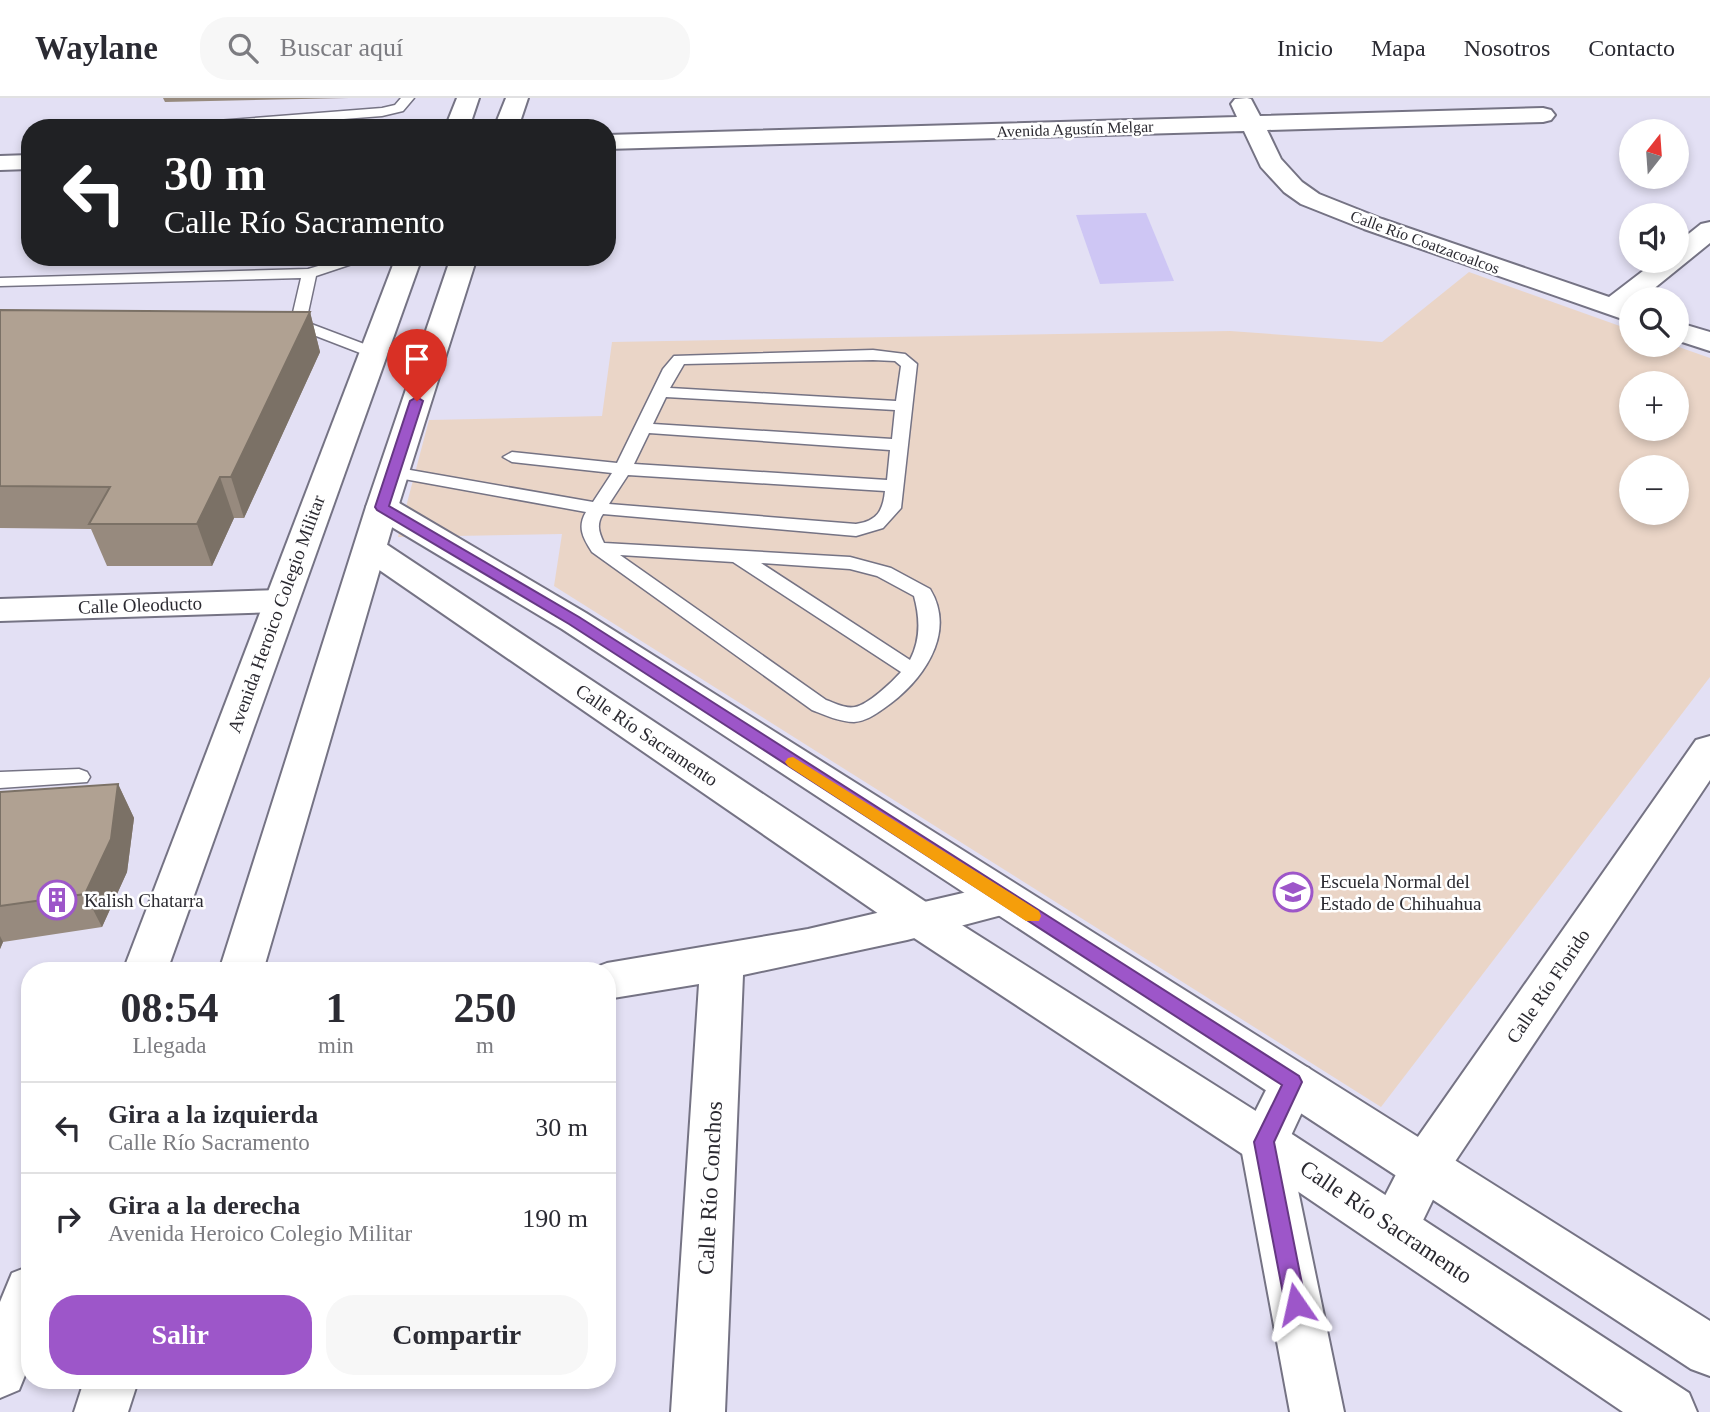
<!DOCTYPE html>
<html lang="es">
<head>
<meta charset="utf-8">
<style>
  body { margin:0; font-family:Georgia,serif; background:#f7f7f7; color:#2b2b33; height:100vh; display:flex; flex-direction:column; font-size:26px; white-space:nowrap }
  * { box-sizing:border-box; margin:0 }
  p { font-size:23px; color:#7c7c81 }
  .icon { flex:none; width:38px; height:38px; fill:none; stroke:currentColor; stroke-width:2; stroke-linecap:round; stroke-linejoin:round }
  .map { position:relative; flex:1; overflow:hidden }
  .drawer { position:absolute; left:21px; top:864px; width:595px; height:427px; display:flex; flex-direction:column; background:#fff; border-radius:28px; box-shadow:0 4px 10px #0003 }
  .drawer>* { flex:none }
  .top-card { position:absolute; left:21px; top:21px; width:595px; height:147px; border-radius:28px; box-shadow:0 4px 10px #0003; background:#202124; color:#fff; overflow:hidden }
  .needle { width:46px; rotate:17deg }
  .buttons { position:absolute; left:1619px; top:21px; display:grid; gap:14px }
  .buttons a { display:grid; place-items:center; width:70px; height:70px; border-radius:50%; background:#fff; box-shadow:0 4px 10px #0003; font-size:35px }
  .pin { position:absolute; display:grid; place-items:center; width:60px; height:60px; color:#fff; margin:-72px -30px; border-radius:50% 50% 50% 0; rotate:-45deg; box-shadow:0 0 7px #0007 }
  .pin .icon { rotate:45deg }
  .me { position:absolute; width:77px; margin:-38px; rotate:349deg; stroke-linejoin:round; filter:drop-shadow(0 0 5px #0008) }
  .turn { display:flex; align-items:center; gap:24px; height:147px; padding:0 28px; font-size:32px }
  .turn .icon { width:91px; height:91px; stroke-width:2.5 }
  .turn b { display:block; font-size:49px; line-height:60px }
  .eta { display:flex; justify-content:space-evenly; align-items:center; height:119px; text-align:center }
  .eta b { font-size:42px; font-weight:800; line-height:49px }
  .cta { display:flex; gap:14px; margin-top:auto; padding:14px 28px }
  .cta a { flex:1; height:80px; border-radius:28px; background:#9d56c9; color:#fff; font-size:28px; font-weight:800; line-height:80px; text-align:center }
  .cta a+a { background:#f7f7f7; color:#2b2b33 }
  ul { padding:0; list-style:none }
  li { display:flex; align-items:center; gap:21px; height:91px; padding:0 28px; border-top:2px solid #e1e1e2 }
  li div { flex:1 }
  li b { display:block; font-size:26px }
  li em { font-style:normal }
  header { display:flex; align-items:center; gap:42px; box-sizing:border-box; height:98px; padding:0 35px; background:#fff; border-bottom:2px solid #e1e1e2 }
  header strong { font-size:33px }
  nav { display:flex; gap:38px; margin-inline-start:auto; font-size:24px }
  .search { width:490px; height:63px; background:#f7f7f7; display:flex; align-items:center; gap:18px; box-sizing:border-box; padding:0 24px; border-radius:28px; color:#7c7c81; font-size:26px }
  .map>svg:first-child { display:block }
  .education { fill:#ead5c7; fill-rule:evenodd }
  .green { fill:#cec6f4 }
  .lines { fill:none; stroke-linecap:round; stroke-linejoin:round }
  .service-casing { stroke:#757384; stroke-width:3 }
  .minor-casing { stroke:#757384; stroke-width:4 }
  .tertiary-casing { stroke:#757384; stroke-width:4 }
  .secondary-casing { stroke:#757384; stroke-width:4 }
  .primary-casing { stroke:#757384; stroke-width:4 }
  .service { fill:#fff; fill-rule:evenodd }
  .minor { fill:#fff; fill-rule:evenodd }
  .tertiary { fill:#fff; fill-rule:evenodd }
  .secondary { fill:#fff; fill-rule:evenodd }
  .primary { fill:#fff; fill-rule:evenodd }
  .wall { fill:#978a7e }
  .shaded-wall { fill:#7b7166 }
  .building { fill:#b0a192; stroke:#7b7166; stroke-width:2 }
  .route { fill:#9d56c9; stroke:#663883; stroke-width:2 }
  .slow { fill:#f59e0b }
  .labels { text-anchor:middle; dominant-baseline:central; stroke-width:5; stroke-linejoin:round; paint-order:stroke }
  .far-street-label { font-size:16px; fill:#2b2a31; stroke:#fff }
  .street-label { font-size:19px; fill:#2b2a31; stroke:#fff }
  .poi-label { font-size:19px; fill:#2b2a31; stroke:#fff; text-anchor:start }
  .near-street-label { font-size:23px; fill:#2b2a31; stroke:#fff }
</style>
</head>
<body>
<header>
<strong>Waylane</strong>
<div class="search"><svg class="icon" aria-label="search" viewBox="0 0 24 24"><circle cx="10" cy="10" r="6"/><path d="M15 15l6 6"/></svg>Buscar aquí</div>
<nav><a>Inicio</a><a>Mapa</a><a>Nosotros</a><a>Contacto</a></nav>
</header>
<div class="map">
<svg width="1710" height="1314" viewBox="0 0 1710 1314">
  <rect width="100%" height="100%" fill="#e3e0f4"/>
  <path class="education" d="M1469,174L1631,232V247H1673L1710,260V579L1381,1009L554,488L562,436L398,439L429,322L602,318L612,244L1230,233L1382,244ZM1631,285H1676V331H1631ZM1631,369H1676V415H1631Z"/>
  <path class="green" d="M1146,115L1174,183L1100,186L1076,117Z"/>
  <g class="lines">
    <defs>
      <g id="service">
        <path d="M401,0H414L403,13L382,18L230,30H172L178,26L382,10L395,7Z"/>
        <path d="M349,159H373L316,178L306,224L380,252L382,255L380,258H368L298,231L285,232L282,229L291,223L301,180L0,188V180L308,171Z"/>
        <path d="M873,252L905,256L917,266L901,410L883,430L856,438L603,416C596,426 599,435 604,445L850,459L891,470L930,491C958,537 920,586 883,611C874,617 866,623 854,624C840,624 825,617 812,612L592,454C583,440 577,429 586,414L393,379L384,374L393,369L593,404L612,375L512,364L503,359L512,354L617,365L663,271L674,258ZM873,262L895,263L901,268L896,303L670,290L684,266ZM666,299L895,312L892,341L653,326ZM649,335L890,352L887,382L634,366ZM628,377L885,393C883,413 877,423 856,426L609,406ZM620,457L733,464L901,574C892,584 868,607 855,609C845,611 835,605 826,602ZM761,465L850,471L877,478L914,498C920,520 921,541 910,562Z"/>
        <path d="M79,671L87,674L90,679L87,684L0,690V674Z"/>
      </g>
      <g id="minor">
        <path d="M1247,0L1251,1L1260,18L1543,10L1551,12L1555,17L1551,22L1543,24L1267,32L1281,61L1302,84L1319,96L1382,121L1609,199L1656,163H1676V146L1701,126L1710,124V145L1641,201H1631V224L1364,131L1301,106L1284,94L1261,69L1244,33L607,51V37L1237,19L1231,6L1235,1Z"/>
        <path d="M1676,224L1710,234V253L1676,242Z"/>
        <path d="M281,492L293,495L298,503L293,511L281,514L0,523V501Z"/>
        <path d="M1710,638V682L1442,1083L1412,1145L1394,1152L1376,1145L1369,1129L1408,1053L1696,642Z"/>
        <path d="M1006,785L1021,790L1027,801L1021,812L907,842L743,877L725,1314H671L699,886L607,901V873H590L591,871L607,865L808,831Z"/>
        <path d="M1293,964L1309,970L1316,984L1288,1044L1344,1314H1290L1240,1044L1277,970Z"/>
      </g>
      <g id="tertiary">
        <path d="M382,399L394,402L586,515L1710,1223V1278L1691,1271L562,531L370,416L366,409L370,402Z"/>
        <path d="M371,441L383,444L938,812L1281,1029L1689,1295L1697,1314H1623L1247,1059L908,836L359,458L354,451L359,444Z"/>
      </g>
      <path id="secondary" d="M30,57V71L0,72V58Z"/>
      <g id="primary">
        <path d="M457,0H479L469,30H445Z"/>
        <path d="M506,0H528L518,30H494Z"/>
        <path d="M396,159H422L167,873H123Z"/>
        <path d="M451,159H477L398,409L263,873H219L366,409Z"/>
        <path d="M30,1168V1265L19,1292L0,1300V1204L12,1175Z"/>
        <path d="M84,1283H138L128,1314H74Z"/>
      </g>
    </defs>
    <use href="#service" class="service-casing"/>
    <use href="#minor" class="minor-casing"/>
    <use href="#tertiary" class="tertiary-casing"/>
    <use href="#secondary" class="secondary-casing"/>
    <use href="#primary" class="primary-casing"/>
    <use href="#service" class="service"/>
    <use href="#minor" class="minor"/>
    <use href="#tertiary" class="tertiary"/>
    <use href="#secondary" class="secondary"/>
    <use href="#primary" class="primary"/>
  </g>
  <g class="wall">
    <path d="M163,0H349L165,4Z"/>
    <path d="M0,212L310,214L320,254L244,420H234L212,468H107L91,431L0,430Z"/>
    <path d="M118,686L134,720L127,774L102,829L3,844L0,851V694Z"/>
  </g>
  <g class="shaded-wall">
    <path d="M310,214L320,254L244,420L231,379Z"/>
    <path d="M220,379L234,420L212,468L197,426Z"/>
    <path d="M118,686L134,720L127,774L102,829L85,796Z"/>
    <path d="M0,838L3,844L0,851Z"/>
  </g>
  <g class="building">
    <path d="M0,212L310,214L231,379H220L197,426H89L110,389L0,388Z"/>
    <path d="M118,686L111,741L85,796L0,808V694Z"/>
  </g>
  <path class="route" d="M417,299L423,303L389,408L579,519L1299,978L1302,984L1274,1044L1306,1206L1303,1213L1296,1216L1288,1213L1285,1206L1254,1044L1282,987L569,526L377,412L375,409L410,303Z"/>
  <path class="slow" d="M793,659L1039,813L1041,818L1039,823H1026L788,668L785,664L788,660Z"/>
  <defs>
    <symbol id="university-ring" viewBox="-11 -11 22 22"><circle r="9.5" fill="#fff" stroke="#9d56c9" stroke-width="1.5"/><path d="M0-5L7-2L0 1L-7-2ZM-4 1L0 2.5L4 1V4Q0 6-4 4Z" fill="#9d56c9"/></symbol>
    <symbol id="building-ring" viewBox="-11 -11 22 22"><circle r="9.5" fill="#fff" stroke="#9d56c9" stroke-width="1.5"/><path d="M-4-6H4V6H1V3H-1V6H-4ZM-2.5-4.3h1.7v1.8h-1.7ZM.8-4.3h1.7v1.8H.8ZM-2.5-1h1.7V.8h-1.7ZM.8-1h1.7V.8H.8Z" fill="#9d56c9"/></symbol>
  </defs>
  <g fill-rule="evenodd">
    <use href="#university-ring" x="1271" y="772" width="44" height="44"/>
    <use href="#building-ring" x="35" y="780" width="44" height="44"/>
  </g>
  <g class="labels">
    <g class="far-street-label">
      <text transform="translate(1075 31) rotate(-2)">Avenida Agustín Melgar</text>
      <text transform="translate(1425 144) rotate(20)">Calle Río Coatzacoalcos</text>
    </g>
    <g class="street-label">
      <text transform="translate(140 507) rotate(-2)">Calle Oleoducto</text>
      <text transform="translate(276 516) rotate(-70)">Avenida Heroico Colegio Militar</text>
      <text transform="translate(647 637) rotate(34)">Calle Río Sacramento</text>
      <text transform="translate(1548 888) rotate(-56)">Calle Río Florido</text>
    </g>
    <g class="poi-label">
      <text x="1320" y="783">Escuela Normal del<tspan x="1320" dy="22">Estado de Chihuahua</tspan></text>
      <text x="84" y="802">Kalish Chatarra</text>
    </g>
    <g class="near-street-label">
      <text transform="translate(710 1090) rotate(-87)">Calle Río Conchos</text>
      <text transform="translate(1386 1124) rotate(34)">Calle Río Sacramento</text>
    </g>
  </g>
</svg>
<div class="buttons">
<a><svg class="needle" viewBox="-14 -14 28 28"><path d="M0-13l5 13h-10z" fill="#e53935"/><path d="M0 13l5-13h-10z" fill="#7c7c81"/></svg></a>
<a><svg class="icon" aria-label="sound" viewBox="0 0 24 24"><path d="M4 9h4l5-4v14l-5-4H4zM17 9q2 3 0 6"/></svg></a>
<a><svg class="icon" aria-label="search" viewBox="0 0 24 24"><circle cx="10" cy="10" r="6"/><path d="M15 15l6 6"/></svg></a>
<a>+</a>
<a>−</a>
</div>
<div class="pin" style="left:417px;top:303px;background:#d93025"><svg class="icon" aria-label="arrive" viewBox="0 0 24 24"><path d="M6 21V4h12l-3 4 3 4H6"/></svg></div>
<svg class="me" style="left:1296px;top:1206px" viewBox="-20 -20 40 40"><path d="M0-17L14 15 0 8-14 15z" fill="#9d56c9" stroke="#fff" stroke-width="4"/></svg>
<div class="top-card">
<div class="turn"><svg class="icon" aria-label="left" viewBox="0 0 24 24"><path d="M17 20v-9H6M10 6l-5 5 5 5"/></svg><div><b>30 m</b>Calle Río Sacramento</div></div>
</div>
<section class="drawer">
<div class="eta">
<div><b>08:54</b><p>Llegada</p></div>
<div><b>1</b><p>min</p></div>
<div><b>250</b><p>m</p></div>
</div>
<ul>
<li><svg class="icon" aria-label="left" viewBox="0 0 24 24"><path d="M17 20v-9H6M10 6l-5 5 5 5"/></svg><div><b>Gira a la izquierda</b><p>Calle Río Sacramento</p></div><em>30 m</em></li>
<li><svg class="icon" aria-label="right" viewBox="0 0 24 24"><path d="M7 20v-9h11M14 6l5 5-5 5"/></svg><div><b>Gira a la derecha</b><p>Avenida Heroico Colegio Militar</p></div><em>190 m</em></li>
</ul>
<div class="cta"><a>Salir</a><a>Compartir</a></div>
</section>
</div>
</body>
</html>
